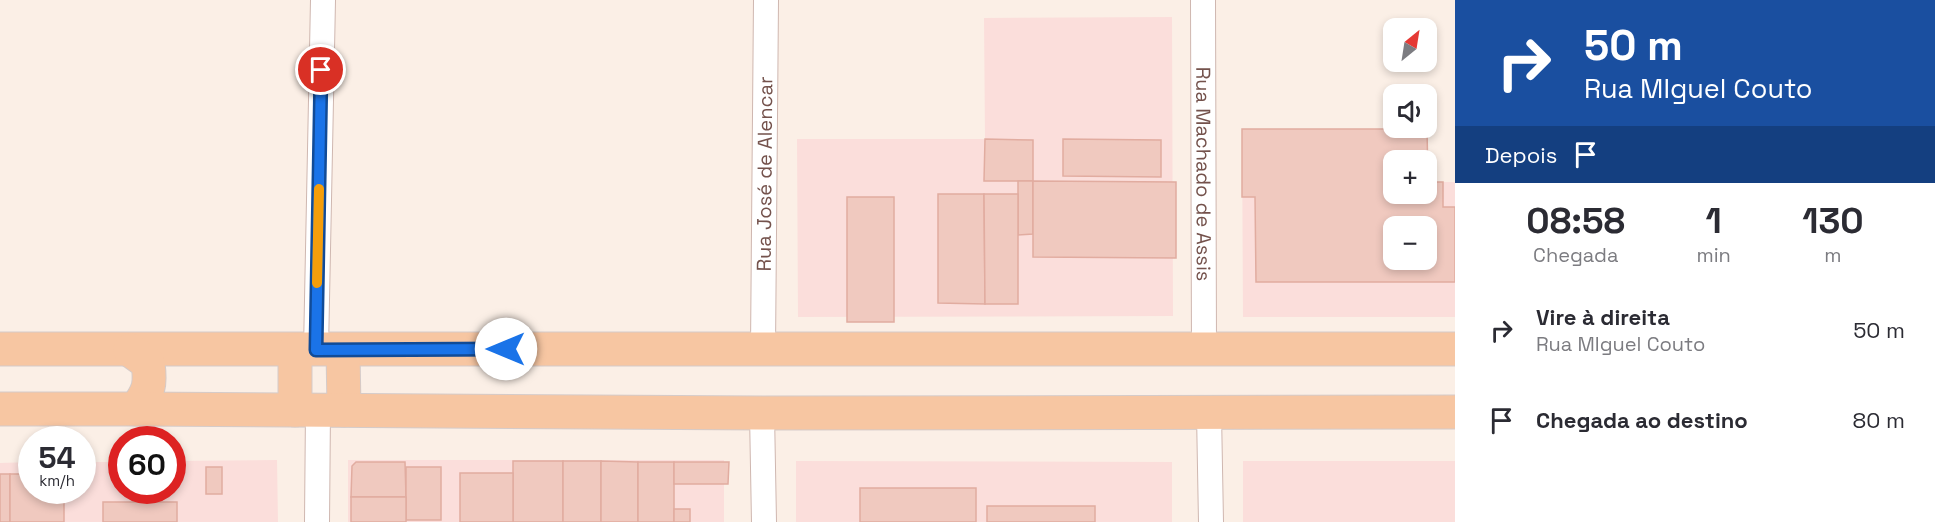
<!DOCTYPE html>
<html lang="pt">
<head>
<meta charset="utf-8">
<style>
  body { margin:0; font-family:"Space Grotesk",sans-serif; background:#f2f2f3; color:#2b2b33; height:100vh; display:flex; flex-direction:column; font-size:22px; white-space:nowrap }
  * { box-sizing:border-box; margin:0 }
  p { font-size:20px; color:#7c7c81 }
  .icon { flex:none; width:33px; height:33px; fill:none; stroke:currentColor; stroke-width:2; stroke-linecap:round; stroke-linejoin:round }
  .map { position:relative; flex:1; overflow:hidden }
  .drawer { display:flex; flex-direction:column; background:#fff; width:480px }
  .drawer>* { flex:none }
  .top-card { background:#1a4fa0; color:#fff; overflow:hidden }
  .needle { width:39px; rotate:30deg }
  .tools { position:absolute; left:1383px; top:18px; display:grid; gap:12px }
  .tools a { display:grid; place-items:center; width:54px; height:54px; border-radius:12px; background:#fff; box-shadow:0 3px 9px #0003; font-size:30px }
  .speed { position:absolute; left:18px; top:426px; display:flex; gap:12px; font-size:30px; font-weight:700; text-align:center }
  .speed>* { display:grid; place-content:center; width:78px; height:78px; border-radius:50%; background:#fff; box-shadow:0 3px 9px #0003; line-height:1 }
  .speed small { font-size:15px; font-weight:400 }
  .speed .limit { border:9px solid #d22; background:#fff; color:#111 }
  .pin { position:absolute; display:grid; place-items:center; width:51px; height:51px; color:#fff; margin:-26px; border:3px solid #fff; border-radius:50%; box-shadow:0 2px 6px #0007 }
  .me { position:absolute; width:66px; margin:-33px; rotate:270deg; stroke-linejoin:round; filter:drop-shadow(0 0 4px #0008) }
  .turn { display:flex; align-items:center; gap:21px; height:126px; padding:0 30px; font-size:27px }
  .turn .icon { width:78px; height:78px; stroke-width:2.5 }
  .turn b { display:block; font-size:42px; line-height:51px }
  .then { display:flex; align-items:center; height:57px; padding:0 30px; background:#0003; gap:12px; font-size:22px }
  .eta { display:flex; justify-content:space-evenly; align-items:center; height:102px; text-align:center }
  .eta b { font-size:36px; font-weight:700; line-height:42px }
  ul { padding:0; list-style:none }
  li { display:flex; align-items:center; gap:18px; height:90px; padding:0 30px }
  li div { flex:1 }
  li b { display:block; font-size:22px }
  li em { font-style:normal }
  main { display:flex; flex:1; min-height:0 }
  .map>svg:first-child { display:block }
  .commercial { fill:#fbdedb; fill-rule:evenodd }
  .building { fill:#f0c9bf; stroke:#e1aca0; stroke-width:1.5; fill-rule:evenodd }
  .lines { fill:none; stroke-linecap:round; stroke-linejoin:round }
  .minor-casing { stroke:#cfb7b0; stroke-width:26 }
  .primary-casing { stroke:#d5cbc9; stroke-width:35 }
  .minor { stroke:#fff; stroke-width:24 }
  .primary { stroke:#f7c6a2; stroke-width:33 }
  .route-casing { stroke:#114b97; stroke-width:15 }
  .route { stroke:#1a73e8; stroke-width:10 }
  .slow { stroke:#f59e0b; stroke-width:10 }
  .labels { text-anchor:middle; dominant-baseline:central; stroke-width:5; stroke-linejoin:round; paint-order:stroke }
  .street-label { font-size:20px; fill:#74524c; stroke:#fef4ed }
</style>
</head>
<body>
<main>
<div class="map">
<svg width="1455" height="522" viewBox="0 0 1455 522">
  <rect width="100%" height="100%" fill="#fbefe6"/>
  <g class="commercial">
    <path d="M1172,17L1173,316L798,317L797,139H985L984,18Z"/>
    <path d="M1242,129H1427L1428,182H1455V317H1243ZM1394,160H1426V194H1394ZM1394,226H1426V260H1394Z"/>
    <path d="M277,460L278,522H0V463L31,462L32,490H82L83,462H121L122,490H172L173,461Z"/>
    <rect x="348" y="460" width="376" height="62"/>
    <path d="M796,461L1172,462V522H796Z"/>
    <rect x="1243" y="461" width="212" height="61"/>
  </g>
  <g class="building">
    <path d="M1242,129H1427L1428,182H1443V207H1455V282H1256L1255,197H1242ZM1394,160H1426V194H1394ZM1394,226H1426V260H1394Z"/>
    <path d="M985,139L1033,140V181H984Z"/>
    <path d="M1063,139L1161,140V177L1063,176Z"/>
    <path d="M1018,181H1033V234L1018,235Z"/>
    <path d="M1033,181L1176,182V258L1033,257Z"/>
    <path d="M938,194H984L985,304L938,303Z"/>
    <path d="M984,194H1018V304H985Z"/>
    <rect x="847" y="197" width="47" height="125"/>
    <rect x="513" y="461" width="50" height="61"/>
    <rect x="563" y="461" width="38" height="61"/>
    <path d="M601,461L638,462V522H601Z"/>
    <path d="M356,462H405L406,497H351L352,466Z"/>
    <rect x="638" y="462" width="36" height="60"/>
    <path d="M674,462H729L728,484H674Z"/>
    <rect x="206" y="467" width="16" height="27"/>
    <rect x="406" y="467" width="35" height="53"/>
    <rect x="460" y="473" width="53" height="49"/>
    <rect x="0" y="474" width="10" height="48"/>
    <path d="M10,474H32V490H64V522H10Z"/>
    <rect x="860" y="488" width="116" height="34"/>
    <rect x="351" y="497" width="55" height="25"/>
    <rect x="103" y="502" width="74" height="20"/>
    <rect x="987" y="506" width="108" height="16"/>
    <rect x="674" y="509" width="16" height="13"/>
  </g>
  <g class="lines">
    <defs>
      <g id="minor">
        <path id="s1" d="M1203,0L1204,348"/>
        <path id="s2" d="M763,348L766,0"/>
        <path d="M316,350L323,0"/>
        <path d="M762,413L764,522"/>
        <path d="M1209,413L1211,522"/>
        <path d="M317,522L318,410"/>
      </g>
      <g id="primary">
        <path d="M0,349H1455"/>
        <path d="M130,350L148,363C151,385 149,391 136,409"/>
        <path d="M343,350L344,410"/>
        <path d="M0,409H136L762,413L1455,412"/>
        <path d="M295,410V350"/>
      </g>
    </defs>
    <use href="#minor" class="minor-casing"/>
    <use href="#primary" class="primary-casing"/>
    <use href="#minor" class="minor"/>
    <use href="#primary" class="primary"/>
  </g>
  <g class="lines">
    <defs>
      <path id="route" d="M321,70L316,350L506,349"/>
    </defs>
    <use href="#route" class="route-casing"/>
    <use href="#route" class="route"/>
    <path class="slow" d="M317,283L319,189"/>
  </g>
  <g class="labels">
    <g class="street-label">
      <text stroke="none"><textPath href="#s2" startOffset="174">Rua José de Alencar</textPath></text>
      <text stroke="none"><textPath href="#s1" startOffset="174">Rua Machado de Assis</textPath></text>
    </g>
  </g>
</svg>
<div class="tools">
<a><svg class="needle" viewBox="-14 -14 28 28"><path d="M0-13l5 13h-10z" fill="#e53935"/><path d="M0 13l5-13h-10z" fill="#7c7c81"/></svg></a>
<a><svg class="icon" aria-label="sound" viewBox="0 0 24 24"><path d="M4 9h4l5-4v14l-5-4H4zM17 9q2 3 0 6"/></svg></a>
<a>+</a>
<a>−</a>
</div>
<div class="speed"><div>54<small>km/h</small></div><div class="limit">60</div></div>
<div class="pin" style="left:321px;top:70px;background:#d93025"><svg class="icon" aria-label="arrive" viewBox="0 0 24 24"><path d="M6 21V4h12l-3 4 3 4H6"/></svg></div>
<svg class="me" style="left:506px;top:349px" viewBox="-20 -20 40 40"><circle r="19" fill="#fff"/><path d="M0-13L10 11 0 6-10 11z" fill="#1a73e8"/></svg>
</div>
<section class="drawer">
<div class="top-card">
<div class="turn"><svg class="icon" aria-label="right" viewBox="0 0 24 24"><path d="M7 20v-9h11M14 6l5 5-5 5"/></svg><div><b>50 m</b>Rua MIguel Couto</div></div>
<div class="then">Depois<svg class="icon" aria-label="arrive" viewBox="0 0 24 24"><path d="M6 21V4h12l-3 4 3 4H6"/></svg></div>
</div>
<div class="eta">
<div><b>08:58</b><p>Chegada</p></div>
<div><b>1</b><p>min</p></div>
<div><b>130</b><p>m</p></div>
</div>
<ul>
<li><svg class="icon" aria-label="right" viewBox="0 0 24 24"><path d="M7 20v-9h11M14 6l5 5-5 5"/></svg><div><b>Vire à direita</b><p>Rua MIguel Couto</p></div><em>50 m</em></li>
<li><svg class="icon" aria-label="arrive" viewBox="0 0 24 24"><path d="M6 21V4h12l-3 4 3 4H6"/></svg><div><b>Chegada ao destino</b></div><em>80 m</em></li>
</ul>
</section>
</main>
</body>
</html>
